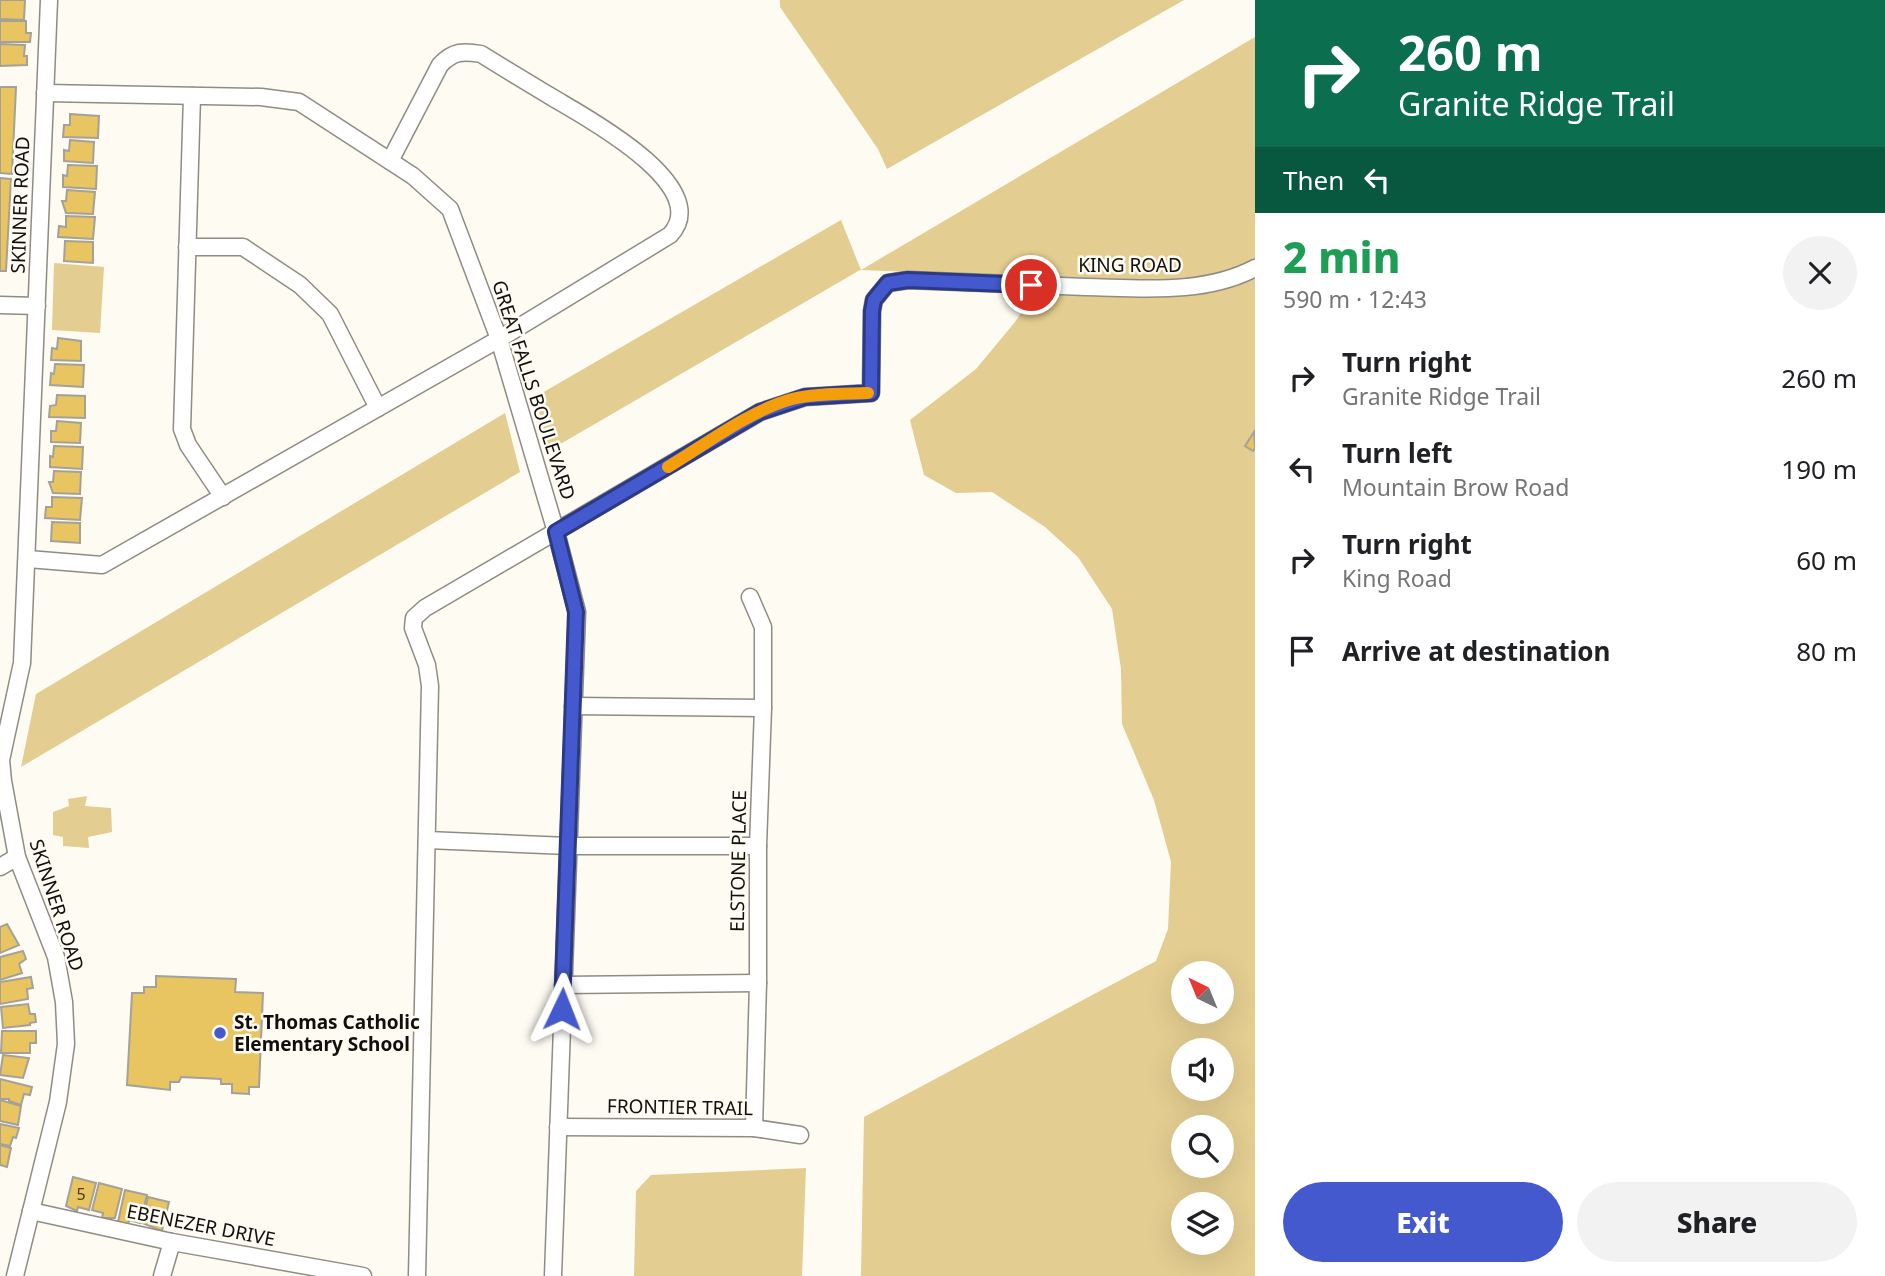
<!DOCTYPE html>
<html lang="en">
<head>
<meta charset="utf-8">
<style>
  body { margin:0; font-family:"Noto Sans",sans-serif; background:#f2f2f2; color:#202124; height:100vh; display:flex; flex-direction:column; font-size:26px; white-space:nowrap }
  * { box-sizing:border-box; margin:0 }
  p { font-size:23px; color:#757577 }
  .icon { flex:none; width:38px; height:38px; fill:none; stroke:currentColor; stroke-width:2; stroke-linecap:round; stroke-linejoin:round }
  .map { position:relative; flex:1; overflow:hidden }
  .panel { display:flex; flex-direction:column; background:#fff; width:630px }
  .panel>* { flex:none }
  .top-card { background:#0b6e4f; color:#fff; overflow:hidden }
  .needle { width:46px; rotate:317deg }
  .tools { position:absolute; left:1171px; top:961px; display:grid; gap:14px }
  .tools a { display:grid; place-items:center; width:63px; height:63px; border-radius:50%; background:#fff; box-shadow:0 7px 28px #0002; font-size:35px }
  .pin { position:absolute; display:grid; place-items:center; width:60px; height:60px; color:#fff; margin:-30px; border:4px solid #fff; border-radius:50%; box-shadow:0 2px 7px #0007 }
  .me { position:absolute; width:77px; margin:-38px; rotate:2deg; stroke-linejoin:round; filter:drop-shadow(0 0 5px #0008) }
  .turn { display:flex; align-items:center; gap:24px; height:147px; padding:0 28px; font-size:32px }
  .turn .icon { width:91px; height:91px; stroke-width:2.5 }
  .turn b { display:block; font-size:49px; line-height:60px }
  .then { display:flex; align-items:center; height:66px; padding:0 28px; background:#0003; gap:14px; font-size:26px }
  .round { display:grid; place-items:center; flex:none; width:74px; height:74px; border-radius:37px; background:#f2f2f2 }
  .headline { display:flex; align-items:center; justify-content:space-between; height:119px; padding:0 28px }
  h1 { font-size:42px; font-weight:800; line-height:52px; color:#1e9e55 }
  .button { display:flex; gap:14px; margin-top:auto; padding:14px 28px }
  .button a { flex:1; height:80px; border-radius:42px; background:#4359cd; color:#fff; font-size:28px; font-weight:800; line-height:80px; text-align:center }
  .button a+a { background:#f2f2f2; color:#202124 }
  ul { padding:0; list-style:none }
  li { display:flex; align-items:center; gap:21px; height:91px; padding:0 28px }
  li div { flex:1 }
  li b { display:block; font-size:26px }
  li em { font-style:normal }
  main { display:flex; flex:1; min-height:0 }
  .map>svg:first-child { display:block }
  .green { fill:#e3cd90; fill-rule:evenodd }
  .building { fill:#e8c561; stroke:#a4a199; stroke-width:2 }
  .lines { fill:none; stroke-linecap:round; stroke-linejoin:round }
  .minor-casing { stroke:#8e8c84; stroke-width:19 }
  .minor { stroke:#fff; stroke-width:16 }
  .route-casing { stroke:#2c3a85; stroke-width:18 }
  .route { stroke:#4359cd; stroke-width:12 }
  .slow { stroke:#f59e0b; stroke-width:12 }
  .poi-dot { fill:#4359cd; stroke:#fefbf3; stroke-width:2.5 }
  .labels { text-anchor:middle; dominant-baseline:central; stroke-width:5; stroke-linejoin:round; paint-order:stroke }
  .number-label { font-size:16px; fill:#463c22 }
  .street-label { font-size:19px; fill:#100f0d; stroke:#fefbf3 }
  .poi-label { font-size:19px; font-weight:bold; fill:#100f0d; stroke:#fefbf3; text-anchor:start }
</style>
</head>
<body>
<main>
<div class="map">
<svg width="1255" height="1276" viewBox="0 0 1255 1276">
  <rect width="100%" height="100%" fill="#fefbf3"/>
  <g class="green">
    <path d="M780,0H1184L887,169L878,149L780,7Z"/>
    <path d="M1255,37V1276H861L864,1117L1156,961L1168,929L1171,862L1154,800L1122,724L1121,669L1112,609L1078,557L1045,527L992,492L956,493L924,475L910,420L976,369L1015,322L1044,277L860,270L550,450L535,397L841,220L861,270ZM1183,973H1222V1012H1183ZM1183,1050H1222V1088H1183ZM1183,1127H1222V1166H1183ZM1183,1204H1222V1242H1183Z"/>
    <path d="M54,263L104,267L100,333L52,330Z"/>
    <path d="M505,413L520,472L21,767L36,694Z"/>
    <path d="M87,796L85,806L111,808L112,832L88,837L89,848L63,846V837L53,835V812L69,806L68,799Z"/>
    <path d="M806,1168L802,1276H634L636,1191L651,1175Z"/>
  </g>
  <g class="building">
    <path d="M0,0H25L24,20L0,19Z"/>
    <path d="M0,21H26V33H31L30,42H0Z"/>
    <path d="M0,44L25,45L24,56H27V65L0,66Z"/>
    <path d="M0,87H16L12,174L0,173Z"/>
    <path d="M70,114L99,116L98,138L63,137L64,125H70Z"/>
    <path d="M70,140L94,142L93,163L64,161V150L69,151Z"/>
    <path d="M68,165L97,166L96,189L63,187V175L67,176Z"/>
    <path d="M0,178L11,179L6,271H0Z"/>
    <path d="M67,190L95,192L93,214L66,213L62,201H66Z"/>
    <path d="M66,216L95,217L93,239L58,237L59,226L66,227Z"/>
    <path d="M65,241L93,242V263L64,261Z"/>
    <path d="M58,338L81,341V361L51,360L52,348L57,349Z"/>
    <path d="M55,364L84,365L83,387L50,385L51,373L54,374Z"/>
    <path d="M57,395L85,396V418L49,417L50,406L56,405Z"/>
    <path d="M57,421L81,423L80,443L51,442V431H56Z"/>
    <path d="M1254,432L1255,448L1253,451L1245,446Z"/>
    <path d="M54,446L83,447L82,469L50,467V456L53,457Z"/>
    <path d="M54,471L81,472L80,494L53,493L49,482H53Z"/>
    <path d="M52,497L82,498L80,520L45,518L46,507H52Z"/>
    <path d="M52,522L80,523V543L51,541Z"/>
    <path d="M7,924L19,945L0,953V927Z"/>
    <path d="M23,951L26,959L19,964L22,973L0,980V957Z"/>
    <path d="M156,976L236,979L235,992L263,993L259,1087H249V1094L232,1093V1084H221V1079L181,1077L179,1082H170V1090L127,1085L132,993H144V987H156Z"/>
    <path d="M31,977L33,988L27,989L28,999L0,1004V982Z"/>
    <path d="M28,1004L30,1014H35L36,1022L30,1023V1025L3,1028L1,1007Z"/>
    <path d="M2,1031H36V1043H30V1053H1Z"/>
    <path d="M3,1055L29,1058L23,1078L0,1075Z"/>
    <path d="M0,1079L32,1087L30,1095L24,1094L21,1105L9,1101V1099H0Z"/>
    <path d="M0,1100L21,1106L18,1125L0,1121Z"/>
    <path d="M0,1124L19,1128L16,1138L13,1137L10,1146L0,1144Z"/>
    <path d="M0,1145L11,1148L7,1167L0,1165Z"/>
    <path d="M73,1177L96,1183L89,1210L78,1207L77,1211L66,1206Z"/>
    <path d="M99,1183L122,1189L115,1218H102L103,1213L92,1210Z"/>
    <path d="M125,1190L147,1195L140,1223L129,1220L128,1225L118,1222Z"/>
    <path d="M148,1197L169,1202L162,1231L142,1223Z"/>
  </g>
  <g class="lines">
    <defs>
      <g id="minor">
        <path d="M45,93L261,97L299,102L413,176L450,209L499,339L556,532L577,612L553,1276"/>
        <path d="M192,96L182,429L188,445L223,497"/>
        <path d="M187,247H243L300,285L330,314L378,408"/>
        <path d="M0,305L37,306"/>
        <path d="M28,559L102,565L499,339L670,235C715,187 587,118 555,99C530,84 505,69 481,54C463,51 453,51 440,65L390,161"/>
        <path d="M750,597L763,627V708L758,846V983L754,1128"/>
        <path d="M573,706L763,708"/>
        <path d="M427,840L568,846H758"/>
        <path d="M0,867L17,857"/>
        <path d="M563,985L758,983"/>
        <path d="M558,1127L754,1128L800,1135"/>
        <path d="M31,1211L172,1242L363,1276"/>
        <path d="M15,1276L58,1102L66,1044L64,1002L56,957L17,857L3,781L1,760L22,663L49,0"/>
        <path d="M162,1276L172,1242"/>
        <path d="M417,1276L430,686L427,665L413,628L414,618L425,608L760,412L805,397L871,393L872,311L874,300L888,283L908,280C967,282 1026,285 1086,287C1141,288 1204,295 1255,268"/>
      </g>
    </defs>
    <use href="#minor" class="minor-casing"/>
    <use href="#minor" class="minor"/>
  </g>
  <g class="lines">
    <defs>
      <path id="route" d="M562,1009L576,612L556,532L760,412L805,397L871,393L872,311L874,300L888,283L908,280L1031,285"/>
    </defs>
    <use href="#route" class="route-casing"/>
    <use href="#route" class="route"/>
    <path class="slow" d="M668,467C706,444 749,411 792,399C816,393 843,394 868,393"/>
  </g>
  <circle class="poi-dot" cx="220" cy="1033" r="7"/>
  <g class="labels">
    <g class="number-label">
      <text x="81" y="1194">5</text>
    </g>
    <g class="street-label">
      <text transform="translate(20 205) rotate(-88)">SKINNER ROAD</text>
      <text x="1130" y="265">KING ROAD</text>
      <text transform="translate(534 390) rotate(72)">GREAT FALLS BOULEVARD</text>
      <text transform="translate(738 861) rotate(-89)">ELSTONE PLACE</text>
      <text transform="translate(57 905) rotate(72)">SKINNER ROAD</text>
      <text transform="translate(680 1107) rotate(1)">FRONTIER TRAIL</text>
      <text transform="translate(201 1225) rotate(11)">EBENEZER DRIVE</text>
    </g>
    <g class="poi-label">
      <text x="234" y="1022">St. Thomas Catholic<tspan x="234" dy="22">Elementary School</tspan></text>
    </g>
  </g>
</svg>
<div class="tools">
<a><svg class="needle" viewBox="-14 -14 28 28"><path d="M0-13l5 13h-10z" fill="#e53935"/><path d="M0 13l5-13h-10z" fill="#757577"/></svg></a>
<a><svg class="icon" aria-label="sound" viewBox="0 0 24 24"><path d="M4 9h4l5-4v14l-5-4H4zM17 9q2 3 0 6"/></svg></a>
<a><svg class="icon" aria-label="search" viewBox="0 0 24 24"><circle cx="10" cy="10" r="6"/><path d="M15 15l6 6"/></svg></a>
<a><svg class="icon" aria-label="layers" viewBox="0 0 24 24"><path d="M12 4l9 5-9 5-9-5zM3 14l9 5 9-5"/></svg></a>
</div>
<div class="pin" style="left:1031px;top:285px;background:#d93025"><svg class="icon" aria-label="arrive" viewBox="0 0 24 24"><path d="M6 21V4h12l-3 4 3 4H6"/></svg></div>
<svg class="me" style="left:562px;top:1009px" viewBox="-20 -20 40 40"><path d="M0-17L14 15 0 8-14 15z" fill="#4359cd" stroke="#fff" stroke-width="4"/></svg>
</div>
<section class="panel">
<div class="top-card">
<div class="turn"><svg class="icon" aria-label="right" viewBox="0 0 24 24"><path d="M7 20v-9h11M14 6l5 5-5 5"/></svg><div><b>260 m</b>Granite Ridge Trail</div></div>
<div class="then">Then<svg class="icon" aria-label="left" viewBox="0 0 24 24"><path d="M17 20v-9H6M10 6l-5 5 5 5"/></svg></div>
</div>
<div class="headline"><div><h1>2 min</h1><p>590 m · 12:43</p></div><a class="round"><svg class="icon" aria-label="close" viewBox="0 0 24 24"><path d="M6 6l12 12M18 6L6 18"/></svg></a></div>
<ul>
<li><svg class="icon" aria-label="right" viewBox="0 0 24 24"><path d="M7 20v-9h11M14 6l5 5-5 5"/></svg><div><b>Turn right</b><p>Granite Ridge Trail</p></div><em>260 m</em></li>
<li><svg class="icon" aria-label="left" viewBox="0 0 24 24"><path d="M17 20v-9H6M10 6l-5 5 5 5"/></svg><div><b>Turn left</b><p>Mountain Brow Road</p></div><em>190 m</em></li>
<li><svg class="icon" aria-label="right" viewBox="0 0 24 24"><path d="M7 20v-9h11M14 6l5 5-5 5"/></svg><div><b>Turn right</b><p>King Road</p></div><em>60 m</em></li>
<li><svg class="icon" aria-label="arrive" viewBox="0 0 24 24"><path d="M6 21V4h12l-3 4 3 4H6"/></svg><div><b>Arrive at destination</b></div><em>80 m</em></li>
</ul>
<div class="button"><a>Exit</a><a>Share</a></div>
</section>
</main>
</body>
</html>
